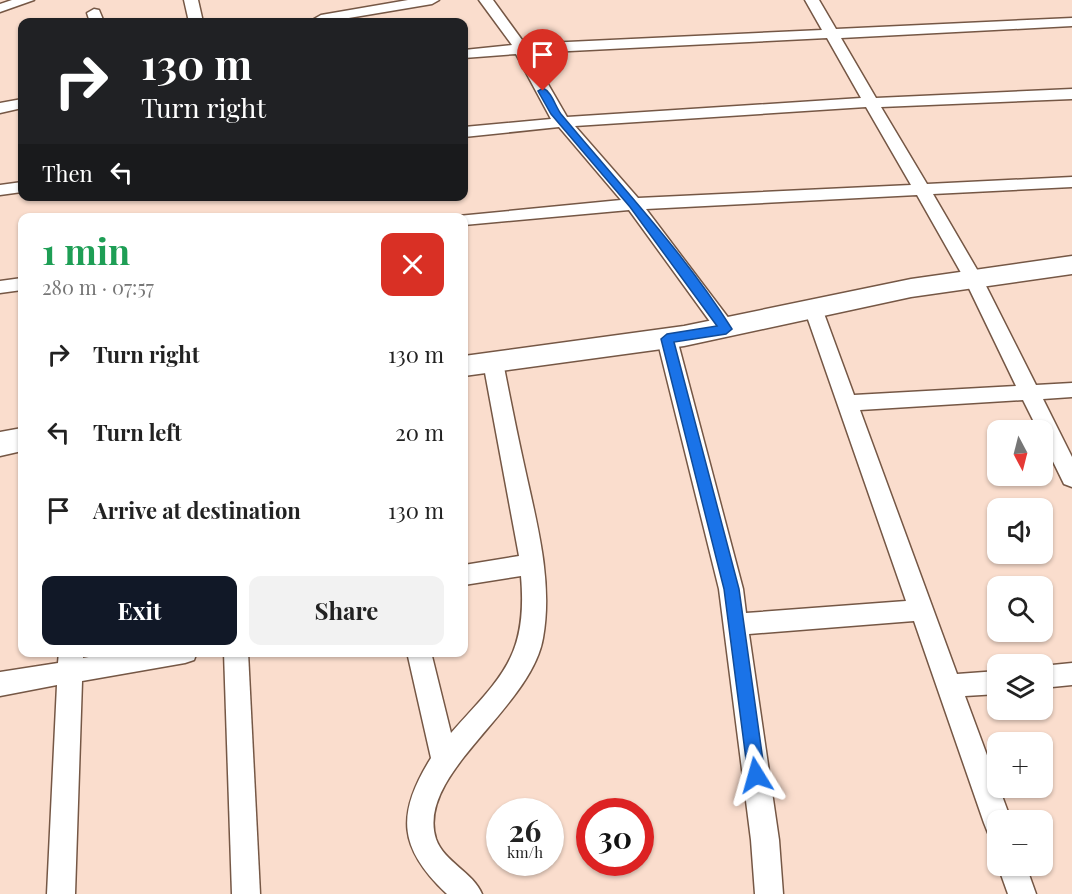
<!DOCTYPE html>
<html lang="en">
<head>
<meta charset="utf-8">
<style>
  body { margin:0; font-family:"Playfair Display",serif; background:#f2f2f2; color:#222; height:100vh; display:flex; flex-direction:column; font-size:22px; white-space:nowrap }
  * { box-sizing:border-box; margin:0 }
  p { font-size:20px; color:#767676 }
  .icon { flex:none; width:33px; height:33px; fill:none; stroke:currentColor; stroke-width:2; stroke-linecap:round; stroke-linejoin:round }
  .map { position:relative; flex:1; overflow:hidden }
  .sheet { position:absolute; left:18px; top:213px; width:450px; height:444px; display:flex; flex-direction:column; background:#fff; border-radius:12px; box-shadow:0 2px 4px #0004 }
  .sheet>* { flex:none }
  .hud { position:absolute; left:18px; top:18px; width:450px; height:183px; border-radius:12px; box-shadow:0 2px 4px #0004; background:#202124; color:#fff; overflow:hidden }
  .needle { width:39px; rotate:173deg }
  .tools { position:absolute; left:987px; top:420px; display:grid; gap:12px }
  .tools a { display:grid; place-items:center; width:66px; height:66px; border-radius:12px; background:#fff; box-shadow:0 2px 4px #0004; font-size:30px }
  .speed { position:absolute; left:486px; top:798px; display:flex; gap:12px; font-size:30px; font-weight:700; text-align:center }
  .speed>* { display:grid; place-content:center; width:78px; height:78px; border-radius:50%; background:#fff; box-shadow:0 2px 4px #0004; line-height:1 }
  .speed small { font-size:15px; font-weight:400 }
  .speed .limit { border:9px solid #d22; background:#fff; color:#111 }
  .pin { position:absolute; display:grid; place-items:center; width:51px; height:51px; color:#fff; margin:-62px -26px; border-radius:50% 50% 50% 0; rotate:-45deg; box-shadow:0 0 6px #0007 }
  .pin .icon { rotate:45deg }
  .me { position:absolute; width:66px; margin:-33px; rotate:352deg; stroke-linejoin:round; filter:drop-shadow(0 0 4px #0008) }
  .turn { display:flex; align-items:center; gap:21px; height:126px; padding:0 24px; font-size:27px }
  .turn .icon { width:78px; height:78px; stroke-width:2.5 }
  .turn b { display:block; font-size:42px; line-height:51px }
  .then { display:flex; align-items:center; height:57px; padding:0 24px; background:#0003; gap:12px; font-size:22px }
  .round { display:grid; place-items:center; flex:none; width:63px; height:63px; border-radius:12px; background:#f2f2f2 }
  .summary { display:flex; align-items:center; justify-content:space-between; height:102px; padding:0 24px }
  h1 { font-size:36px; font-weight:700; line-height:45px; color:#1e9e55 }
  .cta { display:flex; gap:12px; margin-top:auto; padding:12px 24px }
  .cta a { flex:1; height:69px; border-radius:12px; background:#111827; color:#fff; font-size:24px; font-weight:700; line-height:69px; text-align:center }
  .cta a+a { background:#f2f2f2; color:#222 }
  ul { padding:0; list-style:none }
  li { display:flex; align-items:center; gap:18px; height:78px; padding:0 24px }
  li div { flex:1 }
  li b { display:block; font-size:22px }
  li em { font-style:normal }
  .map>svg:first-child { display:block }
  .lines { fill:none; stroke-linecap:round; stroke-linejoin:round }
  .street-casing { stroke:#755745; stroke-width:3 }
  .secondary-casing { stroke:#755745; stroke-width:3 }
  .street { fill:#fff; fill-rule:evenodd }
  .secondary { fill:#fff; fill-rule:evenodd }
  .route { fill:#1a73e8; stroke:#114b97; stroke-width:1.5 }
</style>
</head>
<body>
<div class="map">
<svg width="1072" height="894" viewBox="0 0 1072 894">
  <rect width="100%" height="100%" fill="#faddcd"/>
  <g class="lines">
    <defs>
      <g id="street">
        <path d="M12,0H34L0,12V4Z"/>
        <path d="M184,0H198L203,22H189Z"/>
        <path d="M408,0H439L432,4L325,22H316L314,19L321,15Z"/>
        <path d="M479,0H493L525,44L822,30L805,0H819L836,29L1072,18V26L841,38L876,98L1072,89V99L881,107L927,184L1072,177V187L933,194L982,278L1036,385L1072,383V397L1043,399L1072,457V487L1064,484L1042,439V430H1038L1023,400L860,410L957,674L998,671V694L965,696L1011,820H998V836L988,833L984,823L914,621L749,634L779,840L783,894H755L751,840L719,589L657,339L660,334H674L677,339L743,589L746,613L906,601L804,308L806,303H820L822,308L854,395L1016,386L964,278L917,195L646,209L733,324L736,329L733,334H719L629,210L464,225V218L458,216L621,200L559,127L464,137V127L551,119L516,54L464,58V50L512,45ZM827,38L861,98L567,117L530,53ZM866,107L911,185L638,198L575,126Z"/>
        <path d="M94,9L99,10L104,22H90L87,13Z"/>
        <path d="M22,99V108L0,113V103Z"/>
        <path d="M22,182V192L0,195V185Z"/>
        <path d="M22,278V290L0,293V281Z"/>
        <path d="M493,355L500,357L503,362C510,398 517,433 525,469C537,524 553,582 543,638C531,709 415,774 436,839C444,862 473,872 482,894H447C398,848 396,814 431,758L407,652H431L451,733C501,677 528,657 521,576L464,585V565L519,556L483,362L486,357Z"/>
        <path d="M59,652H83V658L117,652H197L194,660L185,663L82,681L75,894H47L57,685L0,696V672L58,663Z"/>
        <path d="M224,652H248L260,894H232Z"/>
        <path d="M1072,663V685L1042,688V666Z"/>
        <path d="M998,866H1026L1036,894H1008Z"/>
      </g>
      <g id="secondary">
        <path d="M1072,256V274L911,297L684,346L464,376V356L684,326L911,279Z"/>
        <path d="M22,428V451L0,456V432Z"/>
      </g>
    </defs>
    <use href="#street" class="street-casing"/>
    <use href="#secondary" class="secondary-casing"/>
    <use href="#street" class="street"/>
    <use href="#secondary" class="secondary"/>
  </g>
  <path class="route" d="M543,88C552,92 555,106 561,114C619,184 683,251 732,329L726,334L674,342L739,589L765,775L762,781L756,784L750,781L748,775L724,589L661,339L667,334L717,326L630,207L551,114L538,91Z"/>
</svg>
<div class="tools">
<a><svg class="needle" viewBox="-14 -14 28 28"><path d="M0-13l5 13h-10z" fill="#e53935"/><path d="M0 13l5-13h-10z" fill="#767676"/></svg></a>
<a><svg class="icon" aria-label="sound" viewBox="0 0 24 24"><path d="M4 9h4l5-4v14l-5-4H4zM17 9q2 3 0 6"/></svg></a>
<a><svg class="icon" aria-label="search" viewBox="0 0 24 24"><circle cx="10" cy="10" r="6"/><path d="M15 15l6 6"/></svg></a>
<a><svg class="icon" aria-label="layers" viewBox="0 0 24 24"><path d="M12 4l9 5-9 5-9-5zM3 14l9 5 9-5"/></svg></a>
<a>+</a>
<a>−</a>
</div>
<div class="speed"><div>26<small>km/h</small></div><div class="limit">30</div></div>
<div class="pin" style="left:543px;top:91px;background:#d93025"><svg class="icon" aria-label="arrive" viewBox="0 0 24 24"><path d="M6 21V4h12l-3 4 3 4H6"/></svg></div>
<svg class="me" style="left:756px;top:775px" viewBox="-20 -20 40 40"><path d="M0-17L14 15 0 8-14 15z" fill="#1a73e8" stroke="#fff" stroke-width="4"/></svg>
<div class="hud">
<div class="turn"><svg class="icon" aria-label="right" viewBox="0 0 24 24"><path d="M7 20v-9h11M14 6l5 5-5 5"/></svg><div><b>130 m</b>Turn right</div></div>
<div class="then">Then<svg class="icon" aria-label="left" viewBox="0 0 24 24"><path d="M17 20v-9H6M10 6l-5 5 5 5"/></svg></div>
</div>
<section class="sheet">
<div class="summary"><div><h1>1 min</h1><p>280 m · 07:57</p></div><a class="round" style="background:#d93025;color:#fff"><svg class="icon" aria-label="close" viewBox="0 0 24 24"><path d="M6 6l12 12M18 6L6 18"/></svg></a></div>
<ul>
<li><svg class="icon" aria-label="right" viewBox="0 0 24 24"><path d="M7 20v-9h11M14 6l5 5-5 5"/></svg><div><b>Turn right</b></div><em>130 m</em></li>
<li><svg class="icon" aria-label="left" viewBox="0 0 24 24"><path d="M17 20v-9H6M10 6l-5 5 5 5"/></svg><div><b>Turn left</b></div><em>20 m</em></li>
<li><svg class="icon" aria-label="arrive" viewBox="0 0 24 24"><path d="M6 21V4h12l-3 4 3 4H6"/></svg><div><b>Arrive at destination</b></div><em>130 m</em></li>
</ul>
<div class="cta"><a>Exit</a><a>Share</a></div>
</section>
</div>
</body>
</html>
